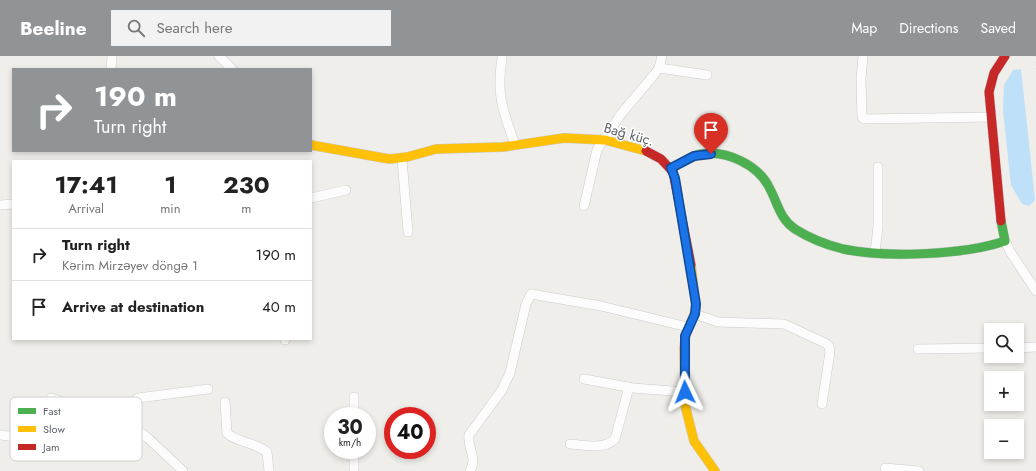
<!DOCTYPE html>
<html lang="en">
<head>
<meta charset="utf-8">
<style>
  body { margin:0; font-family:Jost,sans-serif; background:#f2f2f2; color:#222; height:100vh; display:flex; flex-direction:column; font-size:15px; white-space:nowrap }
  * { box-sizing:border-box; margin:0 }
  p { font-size:13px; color:#767676 }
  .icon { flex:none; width:22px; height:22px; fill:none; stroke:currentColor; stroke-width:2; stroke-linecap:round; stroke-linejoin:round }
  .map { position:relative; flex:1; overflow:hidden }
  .drawer { position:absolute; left:12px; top:104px; width:300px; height:180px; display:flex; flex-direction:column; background:#fff; border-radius:0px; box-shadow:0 2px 6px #0003 }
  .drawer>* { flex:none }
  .top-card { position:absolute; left:12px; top:12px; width:300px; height:84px; border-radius:0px; box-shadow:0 2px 6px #0003; background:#919496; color:#fff; overflow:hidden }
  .tools { position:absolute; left:984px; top:267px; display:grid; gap:8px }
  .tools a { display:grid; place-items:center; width:40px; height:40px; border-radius:0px; background:#fff; box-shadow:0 2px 6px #0003; font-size:20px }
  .speed { position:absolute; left:324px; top:351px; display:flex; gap:8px; font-size:20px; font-weight:700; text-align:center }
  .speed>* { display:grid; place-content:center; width:52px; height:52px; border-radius:50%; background:#fff; box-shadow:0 2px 6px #0003; line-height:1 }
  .speed small { font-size:10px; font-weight:400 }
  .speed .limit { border:6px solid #d22; background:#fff; color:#111 }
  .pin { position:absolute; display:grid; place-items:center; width:34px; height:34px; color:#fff; margin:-41px -17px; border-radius:50% 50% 50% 0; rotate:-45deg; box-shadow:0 0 4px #0007 }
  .pin .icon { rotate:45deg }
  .me { position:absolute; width:44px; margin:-22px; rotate:358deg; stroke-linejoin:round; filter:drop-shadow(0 0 3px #0008) }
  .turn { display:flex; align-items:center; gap:14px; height:84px; padding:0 16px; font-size:18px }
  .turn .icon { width:52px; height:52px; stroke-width:2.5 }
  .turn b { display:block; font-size:28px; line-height:34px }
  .eta { display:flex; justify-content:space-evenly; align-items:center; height:68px; text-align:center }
  .eta b { font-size:24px; font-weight:700; line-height:28px }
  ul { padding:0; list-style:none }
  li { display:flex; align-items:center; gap:12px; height:52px; padding:0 16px; border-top:1px solid #e0e0e0 }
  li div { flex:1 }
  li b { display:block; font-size:15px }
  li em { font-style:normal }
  header { display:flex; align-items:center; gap:24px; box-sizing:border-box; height:56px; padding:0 20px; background:#919496; color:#fff }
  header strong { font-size:19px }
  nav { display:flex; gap:22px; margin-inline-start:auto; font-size:14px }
  .search { width:280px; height:36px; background:#f2f2f2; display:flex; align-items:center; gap:10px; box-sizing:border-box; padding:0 14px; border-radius:0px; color:#767676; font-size:15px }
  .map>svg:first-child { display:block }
  .water { fill:#bfe0f9 }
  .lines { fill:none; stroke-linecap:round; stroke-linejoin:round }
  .street-casing { stroke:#cbcccc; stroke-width:10 }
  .fast-casing { stroke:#cacacb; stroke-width:10 }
  .slow-casing { stroke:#cacacb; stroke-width:10 }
  .jam-casing { stroke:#cacacb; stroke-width:10 }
  .street { stroke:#fdfcfc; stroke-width:9 }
  .fast { stroke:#4caf50; stroke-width:9 }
  .slow { stroke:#ffc107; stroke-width:9 }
  .jam { stroke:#c62828; stroke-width:9 }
  .rail { stroke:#e4e4e4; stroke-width:2.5; stroke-dasharray:1 5; stroke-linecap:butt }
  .route-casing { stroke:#114b97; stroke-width:10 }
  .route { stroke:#1a73e8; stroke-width:7 }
  .labels { text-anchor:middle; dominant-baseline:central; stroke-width:3; stroke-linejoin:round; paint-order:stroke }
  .street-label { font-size:14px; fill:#5f6368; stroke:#fff }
  .key { fill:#fff; stroke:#cfd0d2; stroke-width:1 }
  .key-label { font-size:11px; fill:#5f6368 }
</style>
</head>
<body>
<header>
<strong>Beeline</strong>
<div class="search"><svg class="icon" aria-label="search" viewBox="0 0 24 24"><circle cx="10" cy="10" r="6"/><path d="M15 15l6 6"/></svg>Search here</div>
<nav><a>Map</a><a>Directions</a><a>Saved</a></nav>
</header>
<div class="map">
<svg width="1036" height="415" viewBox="0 0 1036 415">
  <rect width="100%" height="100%" fill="#efeeea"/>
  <path class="water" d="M1021,13L1035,144L1029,150L1022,148L1011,129L1003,55L1004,29L1013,14Z"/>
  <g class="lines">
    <defs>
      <g id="street">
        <path d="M219,0L232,13"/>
        <path d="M863,0L861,23L862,61L864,63L991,61"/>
        <path d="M502,2C496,39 503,54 515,89"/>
        <path d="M659,12L707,19"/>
        <path d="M111,13L112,0"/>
        <path d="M402,103L408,176"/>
        <path d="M311,142L346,134"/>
        <path d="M0,149L13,148"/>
        <path d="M584,150L597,94L621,58L654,19L659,12L662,0"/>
        <path d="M1005,185L1011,197L1036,235"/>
        <path d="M875,196L878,171V111"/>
        <path d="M695,258L718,266L784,268L825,287L829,290L830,296L822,348"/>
        <path d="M285,284V283"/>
        <path d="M1017,292L1036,291"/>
        <path d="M918,293L991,292"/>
        <path d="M584,323L633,332L685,336"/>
        <path d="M51,342L79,351L96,360L128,368L148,382L183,415"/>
        <path d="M225,346L227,377C235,386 255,386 267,396L269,415"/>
        <path d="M354,360V341"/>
        <path d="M128,368L132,348L138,342L208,333"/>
        <path d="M0,379L26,382"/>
        <path d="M570,388C585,389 604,394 615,383L629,331"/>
        <path d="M885,412L919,415"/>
        <path d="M354,415V394"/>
        <path d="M470,415C478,400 467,394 469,379L502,334L510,317L526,248L531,238L601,250L688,271"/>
      </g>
      <path id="fast" d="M671,112C681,108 690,100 701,98C727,94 759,109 770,133C778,148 780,163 795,173C809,182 827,189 843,193C885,202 964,199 1005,185L1001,165"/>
      <g id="slow">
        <path d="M311,89L389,103L407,101L436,93L503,91L564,82L605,84L646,95"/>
        <path d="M691,209L696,250L694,259L686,278L684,292L685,349L694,385L715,415"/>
      </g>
      <g id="jam">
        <path d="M646,95L661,103L673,116L691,209"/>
        <path d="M1001,165L989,36L994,17L1005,0"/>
      </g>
    </defs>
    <use href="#street" class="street-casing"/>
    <use href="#fast" class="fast-casing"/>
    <use href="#slow" class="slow-casing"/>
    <use href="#jam" class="jam-casing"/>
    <use href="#street" class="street"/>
    <use href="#fast" class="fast"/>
    <use href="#slow" class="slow"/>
    <use href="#jam" class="jam"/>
    <path class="rail" d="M1035,0L1036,14"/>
  </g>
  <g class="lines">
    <defs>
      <path id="route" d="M685,336V280L695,258L696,248L675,122L671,112L694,100L711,98"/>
    </defs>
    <use href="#route" class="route-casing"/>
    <use href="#route" class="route"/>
  </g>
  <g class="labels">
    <g class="street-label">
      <text transform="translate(629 78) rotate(16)">Bağ küç.</text>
    </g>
  </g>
  <rect x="10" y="341" width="132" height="64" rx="6" class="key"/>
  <rect x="18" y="352" width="18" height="6" fill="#4caf50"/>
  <rect x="18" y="370" width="18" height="6" fill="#ffc107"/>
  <rect x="18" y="388" width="18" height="6" fill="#c62828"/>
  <g class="key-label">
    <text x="43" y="359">Fast</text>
    <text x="43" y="377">Slow</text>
    <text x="43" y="395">Jam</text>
  </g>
</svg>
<div class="tools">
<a><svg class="icon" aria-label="search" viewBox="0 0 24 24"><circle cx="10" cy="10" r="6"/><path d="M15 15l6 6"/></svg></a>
<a>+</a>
<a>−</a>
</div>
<div class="speed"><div>30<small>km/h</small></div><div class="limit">40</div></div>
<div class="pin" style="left:711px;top:98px;background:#d93025"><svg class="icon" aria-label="arrive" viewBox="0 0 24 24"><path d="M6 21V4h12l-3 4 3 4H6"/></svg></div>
<svg class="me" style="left:685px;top:336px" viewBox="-20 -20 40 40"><path d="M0-17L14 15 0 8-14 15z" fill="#1a73e8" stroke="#fff" stroke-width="4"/></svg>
<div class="top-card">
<div class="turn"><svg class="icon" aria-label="right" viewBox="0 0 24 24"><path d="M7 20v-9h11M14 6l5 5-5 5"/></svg><div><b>190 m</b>Turn right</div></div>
</div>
<section class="drawer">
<div class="eta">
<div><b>17:41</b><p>Arrival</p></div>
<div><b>1</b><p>min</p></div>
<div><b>230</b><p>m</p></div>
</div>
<ul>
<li><svg class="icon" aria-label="right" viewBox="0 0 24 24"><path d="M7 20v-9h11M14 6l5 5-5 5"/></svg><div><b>Turn right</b><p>Kərim Mirzəyev döngə 1</p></div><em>190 m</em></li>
<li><svg class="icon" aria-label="arrive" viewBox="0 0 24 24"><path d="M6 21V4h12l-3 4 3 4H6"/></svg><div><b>Arrive at destination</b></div><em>40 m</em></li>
</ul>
</section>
</div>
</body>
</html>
